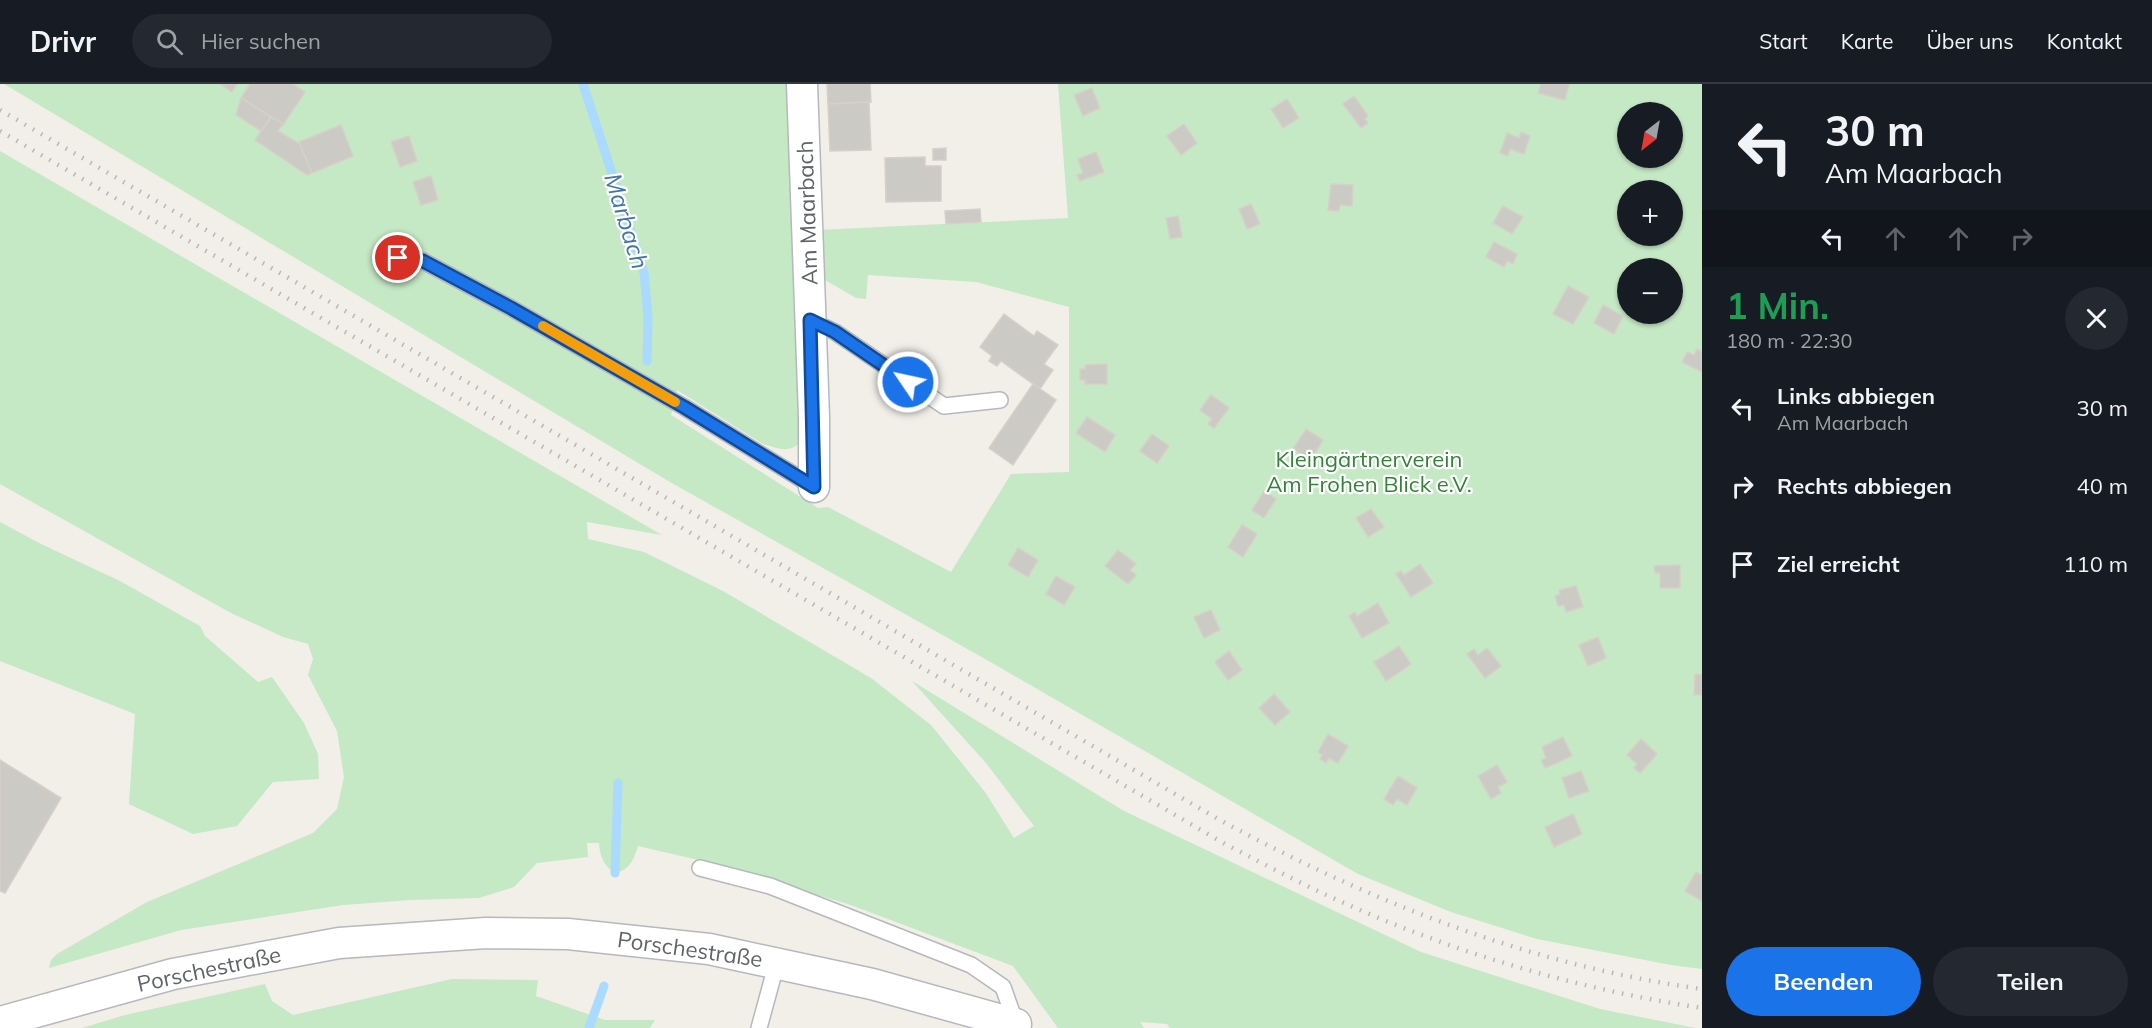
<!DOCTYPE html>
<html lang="de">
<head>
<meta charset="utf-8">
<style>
  body { margin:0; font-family:Mulish,sans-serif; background:#242831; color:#f1f3f6; height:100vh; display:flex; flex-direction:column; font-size:22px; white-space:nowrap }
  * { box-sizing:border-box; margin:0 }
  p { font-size:20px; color:#9ea1a6 }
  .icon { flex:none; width:33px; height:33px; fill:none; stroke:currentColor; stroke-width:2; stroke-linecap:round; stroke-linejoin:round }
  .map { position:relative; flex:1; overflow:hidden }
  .sheet { display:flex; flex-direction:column; background:#171b24; width:450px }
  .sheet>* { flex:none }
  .guide { background:#171b24; color:#f1f3f6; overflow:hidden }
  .needle { width:39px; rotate:211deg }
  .tools { position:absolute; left:1617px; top:18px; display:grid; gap:12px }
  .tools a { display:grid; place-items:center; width:66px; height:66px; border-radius:50%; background:#171b24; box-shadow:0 2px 4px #0004; font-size:30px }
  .pin { position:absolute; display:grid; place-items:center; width:51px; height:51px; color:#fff; margin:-26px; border:3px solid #fff; border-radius:50%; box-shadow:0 2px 6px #0007 }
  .me { position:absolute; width:66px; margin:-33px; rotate:304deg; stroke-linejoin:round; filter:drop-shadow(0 0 4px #0008) }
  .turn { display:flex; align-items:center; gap:21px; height:126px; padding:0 24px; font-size:27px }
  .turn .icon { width:78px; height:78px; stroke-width:2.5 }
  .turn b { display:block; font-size:42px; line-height:51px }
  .lanes { display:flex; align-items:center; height:57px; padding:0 24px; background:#0003; justify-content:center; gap:30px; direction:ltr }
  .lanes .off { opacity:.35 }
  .round { display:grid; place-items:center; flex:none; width:63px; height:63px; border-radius:32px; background:#242831 }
  .overview { display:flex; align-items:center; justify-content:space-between; height:102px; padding:0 24px }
  h1 { font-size:36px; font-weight:700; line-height:45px; color:#1e9e55 }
  .cta { display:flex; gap:12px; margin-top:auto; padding:12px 24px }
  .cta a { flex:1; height:69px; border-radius:36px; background:#1a73e8; color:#fff; font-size:24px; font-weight:700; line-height:69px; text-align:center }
  .cta a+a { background:#242831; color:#f1f3f6 }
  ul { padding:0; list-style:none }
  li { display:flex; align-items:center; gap:18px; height:78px; padding:0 24px }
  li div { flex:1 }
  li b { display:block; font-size:22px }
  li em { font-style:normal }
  header { display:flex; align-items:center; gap:36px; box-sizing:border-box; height:84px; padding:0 30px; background:#171b24; border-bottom:2px solid #363941 }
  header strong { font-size:28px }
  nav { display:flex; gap:33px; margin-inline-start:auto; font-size:21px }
  .search { width:420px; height:54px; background:#242831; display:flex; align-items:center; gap:15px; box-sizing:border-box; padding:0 21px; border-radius:33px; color:#9ea1a6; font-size:22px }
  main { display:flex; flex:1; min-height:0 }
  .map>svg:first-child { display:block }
  .green { fill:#c5e8c5; fill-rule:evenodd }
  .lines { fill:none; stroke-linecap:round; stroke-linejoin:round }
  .stream { stroke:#aadaff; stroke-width:9 }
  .building { fill:#cccac5; stroke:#d6d1c6; stroke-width:1.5 }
  .lane-casing { stroke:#b5b8bc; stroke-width:18 }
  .street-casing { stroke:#b5b8bc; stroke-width:33 }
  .lane { stroke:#fff; stroke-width:15 }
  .street { stroke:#fff; stroke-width:30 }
  .rail { stroke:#b6b7b8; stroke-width:4.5; stroke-dasharray:1.5 8; stroke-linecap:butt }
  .route-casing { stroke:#114b97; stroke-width:15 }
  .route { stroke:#1a73e8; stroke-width:10 }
  .slow { stroke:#f59e0b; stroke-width:10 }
  .labels { text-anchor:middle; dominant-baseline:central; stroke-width:4.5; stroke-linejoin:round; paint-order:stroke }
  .street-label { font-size:22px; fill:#5f6368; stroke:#fff }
  .park-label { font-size:22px; fill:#348238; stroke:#fff }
  .water-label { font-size:24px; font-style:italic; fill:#4174aa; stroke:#fff }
</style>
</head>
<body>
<header>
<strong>Drivr</strong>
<div class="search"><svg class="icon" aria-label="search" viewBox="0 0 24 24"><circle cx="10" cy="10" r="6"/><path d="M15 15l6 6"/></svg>Hier suchen</div>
<nav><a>Start</a><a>Karte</a><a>Über uns</a><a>Kontakt</a></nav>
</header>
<main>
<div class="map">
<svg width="1702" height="944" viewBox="0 0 1702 944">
  <rect width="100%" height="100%" fill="#f1efe8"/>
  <g class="green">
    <path d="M4,0H786L792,146L806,353C791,370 783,366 763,360L677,306L671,331L818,424L828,423L951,488L1011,390L1069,388V223L976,198L868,191L866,215L856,214L820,193L817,146L1068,134L1058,0H1702V885L1671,881L1537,855L1451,828L1358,790L987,576L670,398ZM1628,28H1672V74H1628ZM1628,106H1672V152H1628ZM1628,184H1672V230H1628Z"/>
    <path d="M0,67L662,451L587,438L588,455L644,468L723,507L871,594L931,641L985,708L1014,754L1034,742L986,679L912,597L1124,727L1421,868L1600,925L1696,944H1170L1167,940L1140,938L1144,944H1058L1013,882L848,820L694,775L638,762C634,775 630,786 615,789C603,781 600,772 599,759H587L588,773L537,779L514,803L479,814L410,816L343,821L181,846L49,884L51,876L57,870L147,818L313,749L337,725L344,693L337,647L308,591L313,575L308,560L283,553L231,529L0,400Z"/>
    <path d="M0,438L41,460L120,497L200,542L205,552L258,598L272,593L304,639L318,670L319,695L273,698L237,742L193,750L129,720L135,630L0,577Z"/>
    <path d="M452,895L538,896L536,912L605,936H655L650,944H82L125,931L265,900L272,917L293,931Z"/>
  </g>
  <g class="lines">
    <g class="stream">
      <path d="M583,0L644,188L648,233L647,277"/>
      <path d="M615,789L618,699"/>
      <path d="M589,944L604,902"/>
    </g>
  </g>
  <g class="building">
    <path d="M220,0H237L232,8Z"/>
    <path d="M250,0H293L305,8L283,41L241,14Z"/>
    <path d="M827,0H870L871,18L828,20Z"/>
    <path d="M1541,0H1569L1565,16L1538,9Z"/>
    <path d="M1092,4L1100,24L1083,32L1074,11Z"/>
    <path d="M1354,12L1368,32L1365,35L1368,39L1361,44L1343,20Z"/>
    <path d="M241,14L271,33L261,47L236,31Z"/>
    <path d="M1287,15L1299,34L1283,44L1271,25Z"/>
    <path d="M869,18L871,66L830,67L828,20Z"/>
    <path d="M271,33L283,40L278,47L300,60L312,89L307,91L255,56Z"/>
    <path d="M1184,40L1197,59L1181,71L1167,52Z"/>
    <path d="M341,41L353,72L312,89L299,58Z"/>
    <path d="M1521,48L1530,52L1524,70L1510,65L1508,72L1500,69L1507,49L1519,54Z"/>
    <path d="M409,52L417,77L400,83L391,58Z"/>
    <path d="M946,64V76H933V65Z"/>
    <path d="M1096,68L1104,88L1080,97L1077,91L1083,89L1078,75Z"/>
    <path d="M925,73V82H941V117L886,118L885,74Z"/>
    <path d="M431,92L438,116L421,121L413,98Z"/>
    <path d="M1331,100L1353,101L1352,122L1340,121L1339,127L1328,126Z"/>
    <path d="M1251,120L1260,140L1247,145L1239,125Z"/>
    <path d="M1503,122L1523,133L1512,150L1493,139Z"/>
    <path d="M980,125L981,138L946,140L945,127Z"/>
    <path d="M1178,132L1182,153L1170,155L1166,134Z"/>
    <path d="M1494,158L1517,170L1513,180L1507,177L1504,183L1486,173Z"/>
    <path d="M1568,202L1589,213L1573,240L1553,230Z"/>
    <path d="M1603,221L1623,232L1614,250L1594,239Z"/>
    <path d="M1004,230L1034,252L1037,247L1058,261L1044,280L1053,286L1040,305L1001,277L997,282L989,277L992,272L980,263Z"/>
    <path d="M1697,265L1702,268V288L1682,278L1687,268L1694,271Z"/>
    <path d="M1107,280V300H1085V296H1080V285H1085V281Z"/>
    <path d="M1033,300L1056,316L1013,381L989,364Z"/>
    <path d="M1211,311L1229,324L1214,344L1208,340L1212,335L1200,326Z"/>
    <path d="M1087,333L1115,351L1105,368L1076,349Z"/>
    <path d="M1306,345L1323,356L1311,376L1293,365Z"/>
    <path d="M1152,350L1169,362L1157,379L1140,367Z"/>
    <path d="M1264,407L1276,415L1264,434L1252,426Z"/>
    <path d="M1371,425L1384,443L1368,453L1356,434Z"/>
    <path d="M1242,441L1257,450L1243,473L1228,463Z"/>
    <path d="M1018,464L1038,476L1028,493L1008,481Z"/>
    <path d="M1118,466L1136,480L1130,486L1136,491L1128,500L1105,482Z"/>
    <path d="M1420,480L1433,499L1411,513L1396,490L1401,487L1404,491Z"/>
    <path d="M1680,481V504H1660V489H1655L1654,482Z"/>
    <path d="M1056,492L1075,503L1064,521L1046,510Z"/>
    <path d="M1576,502L1583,523L1566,528L1564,521L1558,522L1555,512L1560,510L1559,506Z"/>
    <path d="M1378,519L1389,539L1362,554L1349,532L1355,528L1357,532Z"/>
    <path d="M1211,526L1220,546L1204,554L1194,533Z"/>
    <path d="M1598,553L1606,574L1588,582L1579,561Z"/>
    <path d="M1399,562L1411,580L1386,597L1374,578Z"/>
    <path d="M1487,564L1501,582L1485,594L1467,570L1474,565L1478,571Z"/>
    <path d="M1229,567L1242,586L1228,596L1215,578Z"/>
    <path d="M1695,590L1702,591V611H1694Z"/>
    <path d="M1274,610L1290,628L1275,641L1259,624Z"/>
    <path d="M1328,650L1348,662L1338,679L1329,674L1326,679L1320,675L1322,671L1318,668Z"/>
    <path d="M1563,653L1572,672L1545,684L1541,676L1546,674L1542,663Z"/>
    <path d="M1641,655L1657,670L1640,689L1634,684L1637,680L1627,671Z"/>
    <path d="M0,676L61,714L5,809L0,807Z"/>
    <path d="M1497,681L1507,698L1498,703L1501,709L1491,715L1478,692Z"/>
    <path d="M1581,687L1589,707L1569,714L1562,694Z"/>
    <path d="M1398,692L1417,704L1407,721L1397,715L1393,721L1384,715Z"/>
    <path d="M1573,730L1582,750L1554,763L1545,743Z"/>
    <path d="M1696,788L1702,791V817L1685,807Z"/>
  </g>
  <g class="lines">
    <defs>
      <g id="lane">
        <path d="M398,173L423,177L511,224L684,323L814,403"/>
        <path d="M810,236L835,248L944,322L1000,316"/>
        <path d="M700,784L770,802L971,881L1003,903L1016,940"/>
        <path d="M759,944L777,878"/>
      </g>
      <g id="street">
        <path d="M802,0L814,333V403"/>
        <path d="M0,938L173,890L339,859L486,849L568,850L709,865L872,900L1016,940"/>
      </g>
    </defs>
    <use href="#lane" class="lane-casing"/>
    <use href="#street" class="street-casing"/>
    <use href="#lane" class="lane"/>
    <use href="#street" class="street"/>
    <g class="rail">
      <path d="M0,26L1218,735C1371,818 1529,881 1702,905"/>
      <path d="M0,47L1225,760C1264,780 1303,801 1344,819C1458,870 1578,905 1702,924"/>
    </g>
  </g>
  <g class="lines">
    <defs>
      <path id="route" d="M398,174L423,177L511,224L684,323L814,403L810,236L835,248L908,298"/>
    </defs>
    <use href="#route" class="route-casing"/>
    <use href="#route" class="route"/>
    <path class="slow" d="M543,242L675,318"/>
  </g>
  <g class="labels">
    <g class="street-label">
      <text transform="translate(807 129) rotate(-92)">Am Maarbach</text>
      <text transform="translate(690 865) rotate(8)">Porschestraße</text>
      <text transform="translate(209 885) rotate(-12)">Porschestraße</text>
    </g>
    <g class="park-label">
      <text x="1369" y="375">Kleingärtnerverein<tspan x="1369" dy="25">Am Frohen Blick e.V.</tspan></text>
    </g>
    <g class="water-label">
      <text transform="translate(627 137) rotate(73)">Marbach</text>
    </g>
  </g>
</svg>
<div class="tools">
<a><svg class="needle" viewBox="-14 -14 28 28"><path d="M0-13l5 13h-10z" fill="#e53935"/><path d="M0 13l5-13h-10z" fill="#9ea1a6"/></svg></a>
<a>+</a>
<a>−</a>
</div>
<div class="pin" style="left:398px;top:174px;background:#d93025"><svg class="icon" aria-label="arrive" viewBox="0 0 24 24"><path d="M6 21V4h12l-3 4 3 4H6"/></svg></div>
<svg class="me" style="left:908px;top:298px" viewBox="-20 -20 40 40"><circle r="17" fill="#1a73e8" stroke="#fff" stroke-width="3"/><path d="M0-11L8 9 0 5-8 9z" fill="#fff"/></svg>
</div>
<section class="sheet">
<div class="guide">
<div class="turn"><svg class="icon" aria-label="left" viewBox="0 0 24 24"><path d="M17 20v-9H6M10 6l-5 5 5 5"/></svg><div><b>30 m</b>Am Maarbach</div></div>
<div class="lanes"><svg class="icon" aria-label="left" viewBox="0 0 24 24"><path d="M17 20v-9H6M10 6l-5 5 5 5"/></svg><svg class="icon off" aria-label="ahead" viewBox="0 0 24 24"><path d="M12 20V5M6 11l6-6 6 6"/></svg><svg class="icon off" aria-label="ahead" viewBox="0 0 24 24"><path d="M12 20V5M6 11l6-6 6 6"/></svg><svg class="icon off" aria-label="right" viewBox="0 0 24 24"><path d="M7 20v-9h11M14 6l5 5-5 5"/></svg></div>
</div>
<div class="overview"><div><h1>1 Min.</h1><p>180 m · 22:30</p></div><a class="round"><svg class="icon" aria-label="close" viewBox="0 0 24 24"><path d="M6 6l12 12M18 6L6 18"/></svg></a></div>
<ul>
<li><svg class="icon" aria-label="left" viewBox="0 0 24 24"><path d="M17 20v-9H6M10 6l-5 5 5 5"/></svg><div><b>Links abbiegen</b><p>Am Maarbach</p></div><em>30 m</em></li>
<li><svg class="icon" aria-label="right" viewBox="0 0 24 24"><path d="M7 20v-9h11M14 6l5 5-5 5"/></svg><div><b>Rechts abbiegen</b></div><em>40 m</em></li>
<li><svg class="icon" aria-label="arrive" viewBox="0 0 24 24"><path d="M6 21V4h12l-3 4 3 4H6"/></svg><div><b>Ziel erreicht</b></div><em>110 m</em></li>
</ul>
<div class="cta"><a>Beenden</a><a>Teilen</a></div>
</section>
</main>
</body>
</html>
